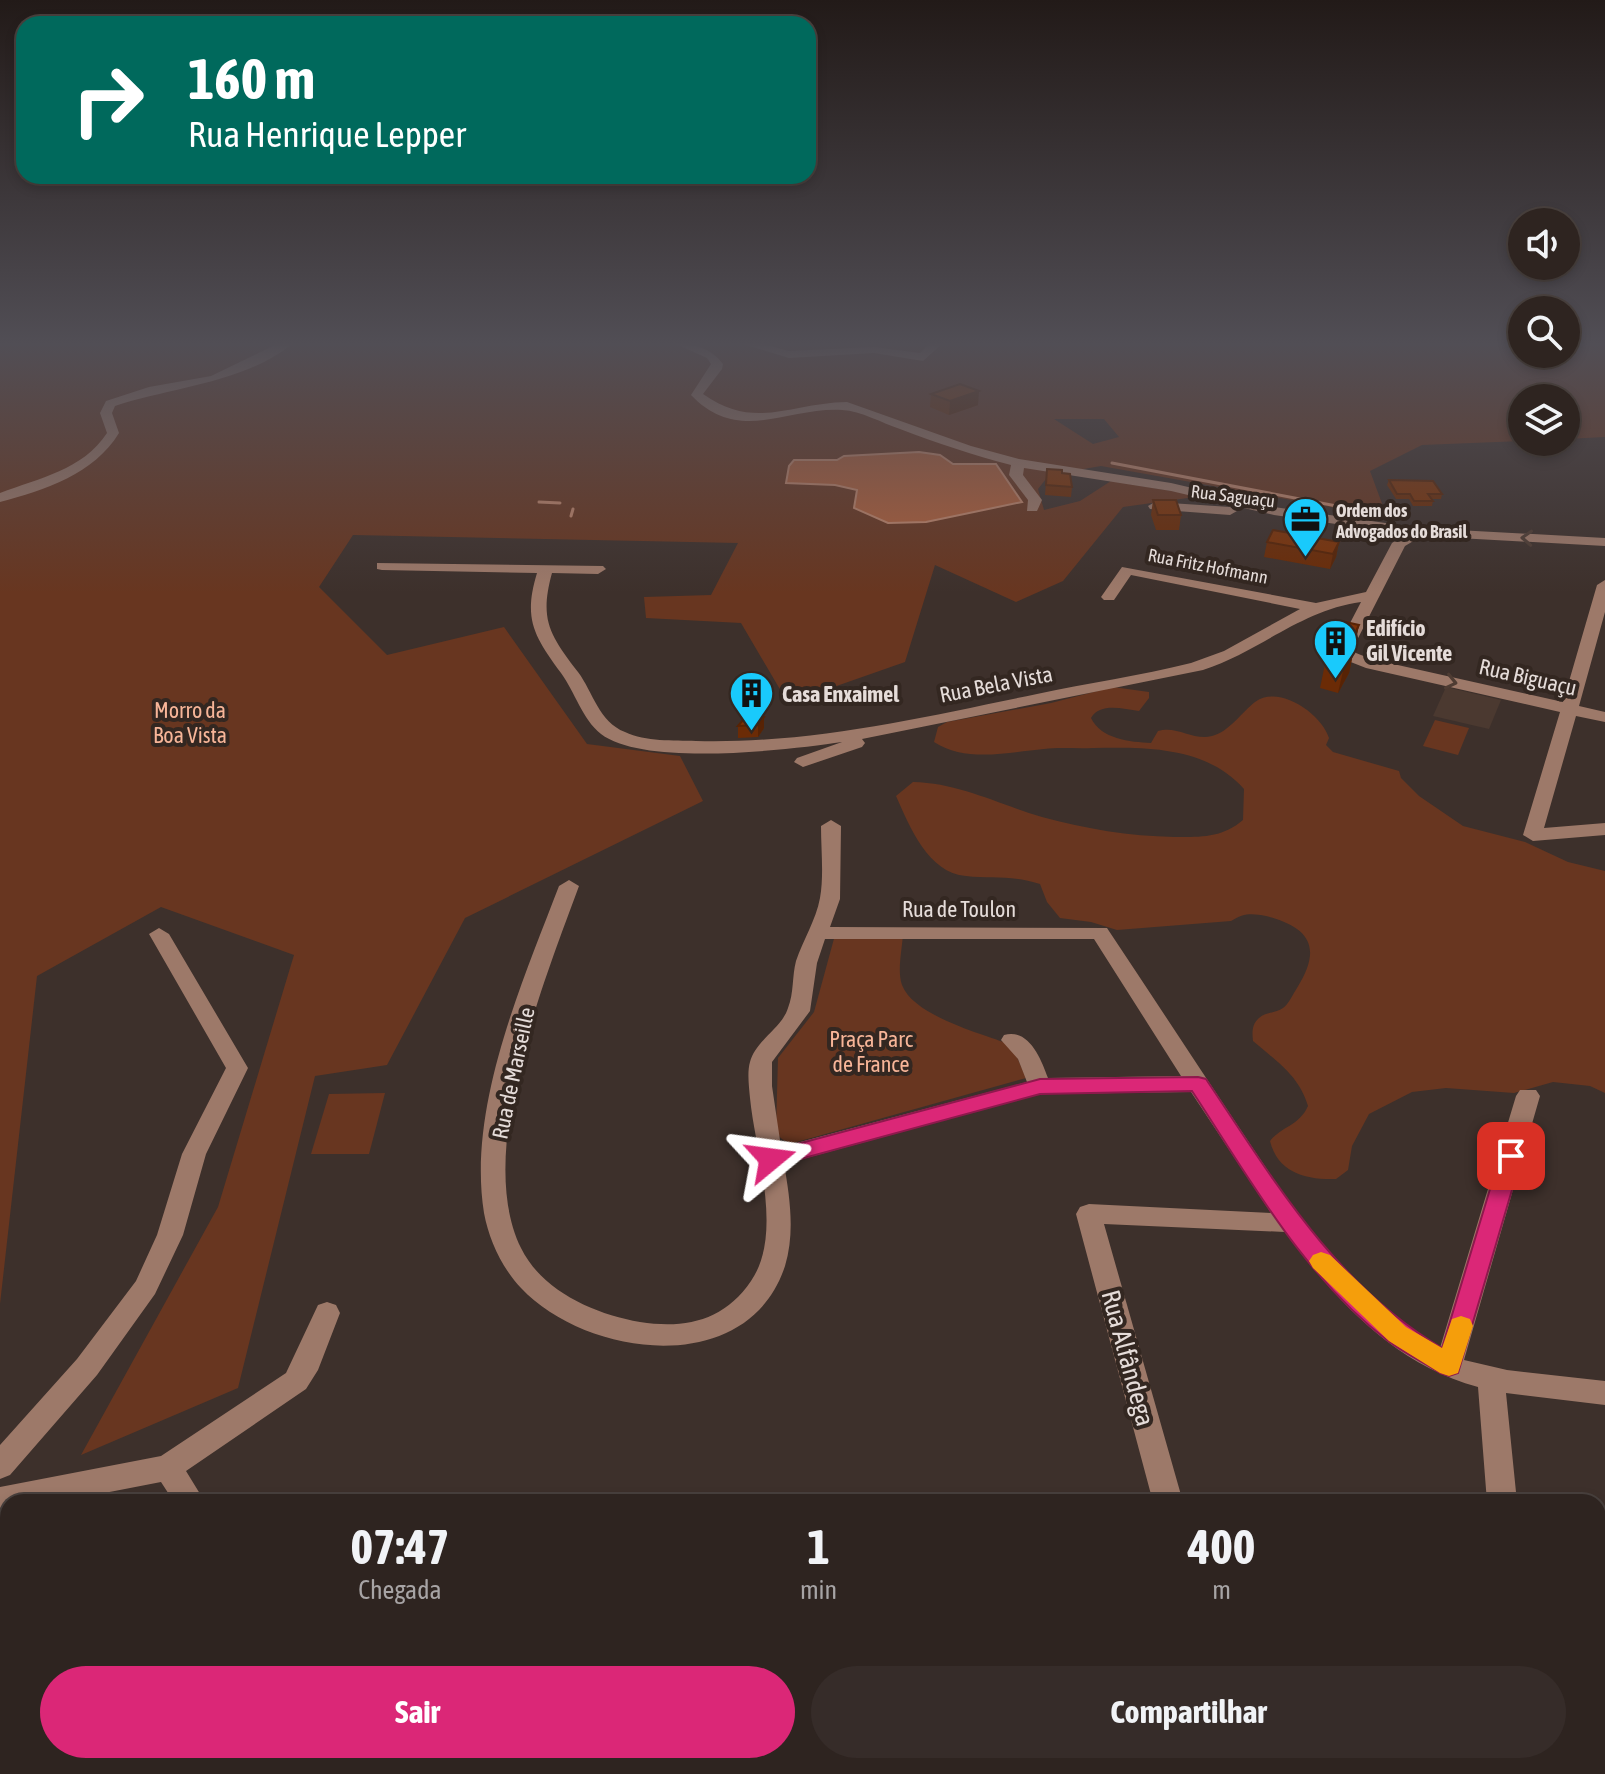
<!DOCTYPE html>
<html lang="pt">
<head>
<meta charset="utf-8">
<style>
  body { margin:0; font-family:"Asap Condensed",sans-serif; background:#362c29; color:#f1f3f6; height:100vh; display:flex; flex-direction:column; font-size:30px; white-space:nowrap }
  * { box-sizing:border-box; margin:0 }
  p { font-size:26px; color:#a7a4a5 }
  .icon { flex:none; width:44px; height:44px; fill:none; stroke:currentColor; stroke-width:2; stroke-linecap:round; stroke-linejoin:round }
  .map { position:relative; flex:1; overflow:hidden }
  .details { position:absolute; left:0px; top:1494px; width:1606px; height:280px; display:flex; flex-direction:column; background:#2e2420; border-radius:24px 24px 0 0; box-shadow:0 4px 12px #0003,0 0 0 2px #49413e }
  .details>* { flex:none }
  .top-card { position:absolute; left:16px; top:16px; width:800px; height:168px; border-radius:24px; box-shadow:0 4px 12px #0003,0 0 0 2px #49413e; background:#00695c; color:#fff; overflow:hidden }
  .controls { position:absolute; left:1508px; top:208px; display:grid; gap:16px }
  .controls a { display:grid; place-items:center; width:72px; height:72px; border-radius:50%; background:#2e2420; box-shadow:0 4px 12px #0003,0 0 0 2px #49413e; font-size:40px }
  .pin { position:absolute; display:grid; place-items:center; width:68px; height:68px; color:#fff; margin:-34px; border-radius:16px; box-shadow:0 4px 12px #0006 }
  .me { position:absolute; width:88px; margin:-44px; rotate:74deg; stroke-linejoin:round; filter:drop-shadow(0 0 6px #0008) }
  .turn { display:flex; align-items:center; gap:28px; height:168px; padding:0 40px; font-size:36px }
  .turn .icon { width:104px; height:104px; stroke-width:2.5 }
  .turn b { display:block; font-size:56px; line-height:68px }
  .eta { display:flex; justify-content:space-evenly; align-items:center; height:136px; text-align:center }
  .eta b { font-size:48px; font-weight:700; line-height:56px }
  .primary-button { display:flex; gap:16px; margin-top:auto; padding:16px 40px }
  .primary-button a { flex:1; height:92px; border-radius:48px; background:#db2777; color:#fff; font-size:32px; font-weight:700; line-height:92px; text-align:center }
  .primary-button a+a { background:#362c29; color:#f1f3f6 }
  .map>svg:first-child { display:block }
  .built { fill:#4b3930 }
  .green { fill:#683620; fill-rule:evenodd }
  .water { fill:#ad5e3a; stroke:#be846a; stroke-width:2 }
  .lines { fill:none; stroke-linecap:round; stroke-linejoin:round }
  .stream { stroke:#be846a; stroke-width:3 }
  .minor { fill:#9d7969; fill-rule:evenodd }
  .wall { fill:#6b2b06 }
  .shaded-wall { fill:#572305 }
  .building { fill:#7c3207; stroke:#572305; stroke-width:2 }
  .oneway { stroke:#4e3c33 }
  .route { fill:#db2777; stroke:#8e194d; stroke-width:2 }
  .slow { fill:#f59e0b }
  .labels { text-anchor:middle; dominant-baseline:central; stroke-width:8; stroke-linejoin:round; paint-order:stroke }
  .far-street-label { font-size:18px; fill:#e5dcd9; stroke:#332721 }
  .far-poi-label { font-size:18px; font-weight:bold; fill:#e5dcd9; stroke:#332721; text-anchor:start }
  .poi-label { font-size:22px; font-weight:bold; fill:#e5dcd9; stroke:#332721; text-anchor:start }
  .street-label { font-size:22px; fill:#e5dcd9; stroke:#332721 }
  .park-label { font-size:22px; fill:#f7b598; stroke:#332721 }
  .near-street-label { font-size:26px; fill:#e5dcd9; stroke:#332721 }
</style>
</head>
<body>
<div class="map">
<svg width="1605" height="1774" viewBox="0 0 1605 1774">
  <rect width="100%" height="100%" fill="#3d302b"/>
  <path class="built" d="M1446,687L1501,700L1489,729L1433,716Z"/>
  <g class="green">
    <path d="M0,344H1522V354H1566V344H1605V437L1566,439V398H1522V441L1422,445L1370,471L1387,517L1101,466L1049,475L1038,489L1044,510L1080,501L1111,481L1202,496L1123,507L1063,581L1016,602L935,565L905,662L788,703L741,623L646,618L644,597L711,595L738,543L353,535L319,587L387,655L504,627L587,744L680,756L703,801L465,918L387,1065L315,1076L238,1388L81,1455L218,1207L294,955L161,907L37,976L0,1304ZM1104,419L1119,437L1093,444L1054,419Z"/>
    <path d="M1113,687L1149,692V698L1139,711C1123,709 1100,702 1091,718C1101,739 1130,742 1151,743L1158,731C1177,725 1193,741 1212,736C1229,732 1242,712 1255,702C1280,684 1322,715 1329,738L1326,745L1333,752L1399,771L1401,778L1419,796L1463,826L1525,842L1568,862L1605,871V1093L1590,1086L1553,1082L1514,1093L1446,1088L1412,1092L1369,1114L1352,1146L1348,1170L1336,1179C1306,1180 1278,1173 1270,1141C1282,1126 1299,1126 1308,1106C1299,1075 1276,1061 1253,1041C1252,1032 1252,1024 1259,1018C1266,1012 1276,1013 1283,1008C1288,1005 1293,994 1297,988C1322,948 1311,928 1266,916C1252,913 1243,913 1231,921L1117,930L1091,922L1060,918L1047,902L1040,884C1014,875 992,879 966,876C928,873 910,827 896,796L913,782C959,783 998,804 1042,817C1086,829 1129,836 1174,837C1201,837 1222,838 1243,820L1244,789C1206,746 1145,747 1093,748C1077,749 1060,747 1044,749C1009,752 966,763 934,742L938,727L947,722L1051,703Z"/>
    <path d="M1435,720L1469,728L1458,755L1423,746Z"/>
    <path d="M903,934C902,950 897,971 902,985C913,1015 979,1033 1006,1043L1014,1050L1026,1078L793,1143C784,1141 779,1139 776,1130L778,1058L814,1012L835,935Z"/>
    <path d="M385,1093L369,1154H311L329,1094Z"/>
  </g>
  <path class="water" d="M919,452L940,455L953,464H996L1022,502L926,522L888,523L854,508L857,490L835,485L786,483L789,466L794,460H837L844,456Z"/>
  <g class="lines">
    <g class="stream">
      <path d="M1112,463L1368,512"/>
      <path d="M539,502L560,503"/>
      <path d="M571,516L573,509"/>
    </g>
    <g class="minor">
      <path d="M277,344H292C244,383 172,387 115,406L112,413L119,433C94,474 45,490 0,502V493C39,478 83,470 107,433L100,413L106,401L149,387L211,376Z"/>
      <path d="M676,344C695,344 711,348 723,364L722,369L703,394C756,431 789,403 847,402L971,446L1019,459L1171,483L1274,507L1420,528L1605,538V546L1422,536L1405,546L1353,648L1356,653L1371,659L1563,702L1597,585L1605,580V612L1579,706L1605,712V722L1576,716L1544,828L1605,823V835L1533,841L1523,835L1560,712L1366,668L1343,659L1337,648L1361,602C1301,610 1259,652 1203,670L862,739L865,743L862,747L803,767L794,762L797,758L842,742C788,750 644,767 601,734C582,719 575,692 561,673C534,636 523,619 537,573L382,570L377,569V563L603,566L606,569L598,574L552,573C539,620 550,635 578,672C593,692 599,722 625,732C646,742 673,740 696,741C812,744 924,717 1037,694C1088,683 1140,676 1191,663L1224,651L1300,609L1131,575L1114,600H1104L1101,597L1122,567L1316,603L1366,592L1392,543L1405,534L1274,515L1171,491L1024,468L1023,475L1042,500L1037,511H1027L1028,500L1009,475L1011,465C973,455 937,443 900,429C882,423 861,411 842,410C786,407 739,445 691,395L711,364L707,358Z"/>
      <path d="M743,344H763L789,351L874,347L920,353L929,344H942L923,361L874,353L789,358Z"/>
      <path d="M1155,502L1230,507L1237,511L1230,515L1150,509L1148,506Z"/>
      <path d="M831,820L841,826L840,899L830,927L1107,928C1151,994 1194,1060 1238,1126C1293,1208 1350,1301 1440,1348L1516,1096L1520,1090H1536L1540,1096L1464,1360L1507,1370L1605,1381V1405L1506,1393L1517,1502H1487L1478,1387C1393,1364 1336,1300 1285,1232L1104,1224L1183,1502H1153L1076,1214L1080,1207L1089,1204L1271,1213L1191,1092L1040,1094L784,1164C790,1198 795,1233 785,1266C748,1379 587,1358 521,1288C502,1268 489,1240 484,1213C467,1107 522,983 559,886L569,880L579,886C545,979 474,1153 521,1248C542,1291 594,1314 640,1322C685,1329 724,1321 751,1281C784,1233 755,1151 750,1098C749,1087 747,1072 750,1062C755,1041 782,1028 788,1008C794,993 792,976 796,961C803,940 816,920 820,898C824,876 821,849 821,826ZM825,939H1094L1181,1076L1048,1078C1041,1059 1029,1028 1004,1035L1001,1040L1018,1059L1027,1082L781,1147L772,1086V1062L810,1011L817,963Z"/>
      <path d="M159,928L169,934L248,1068L206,1154L183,1235L155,1294L97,1375L10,1475L0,1479V1445L77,1359L136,1281L157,1235L182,1154L226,1068L149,934Z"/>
      <path d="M327,1302L336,1305L340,1313L318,1370L306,1389L186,1471L205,1502H174L161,1482L58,1502H8V1512L0,1513V1487L161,1456L286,1373L318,1305Z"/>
      <path d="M335,1766H371L374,1774H338Z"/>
      <path d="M1224,1766H1258L1261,1774H1227Z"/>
    </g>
  </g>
  <g class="wall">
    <path d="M931,394L978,405L949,415L930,407Z"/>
    <path d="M1047,469L1062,473L1072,487L1071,497L1045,495Z"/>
    <path d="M1389,480L1442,494L1441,499H1432L1433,501L1432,506H1413L1409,499H1396L1387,485Z"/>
    <path d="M1153,500L1181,515L1179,530H1156L1151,515Z"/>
    <path d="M1267,542H1339L1336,557L1330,569L1264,557Z"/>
    <path d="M1359,625L1349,673L1338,693L1320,688L1330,640Z"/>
    <path d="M764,717V728L758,737L738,738V726Z"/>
  </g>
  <g class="shaded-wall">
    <path d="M979,391L978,405L949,415L950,401Z"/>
    <path d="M1339,542L1336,557L1330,569L1333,554Z"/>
    <path d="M1359,625L1349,673L1338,693L1349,645Z"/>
    <path d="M764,717V728L758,737V725Z"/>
  </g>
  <g class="building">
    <path d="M960,384L979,391L950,401L931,394Z"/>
    <path d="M1047,469L1062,470V473L1070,474L1072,487L1046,485Z"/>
    <path d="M1389,480L1433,481L1442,494H1428L1433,501H1414L1410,494H1397Z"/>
    <path d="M1153,500H1176L1181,515H1158Z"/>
    <path d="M1273,530L1339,542L1333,554L1267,542Z"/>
    <path d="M1341,621L1359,625L1349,645L1330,640Z"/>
    <path d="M748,714L764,717L758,725L738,726Z"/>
  </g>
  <defs><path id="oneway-chevron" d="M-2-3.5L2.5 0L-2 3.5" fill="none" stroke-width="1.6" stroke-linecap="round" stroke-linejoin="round" transform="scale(2)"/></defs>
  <g class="oneway">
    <use href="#oneway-chevron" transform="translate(1527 538) rotate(-177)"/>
    <use href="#oneway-chevron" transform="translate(1451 682) rotate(13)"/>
  </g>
  <linearGradient id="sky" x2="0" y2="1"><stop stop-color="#221a18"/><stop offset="0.58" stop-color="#514e55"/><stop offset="1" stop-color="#514e55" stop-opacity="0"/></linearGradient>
  <rect width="1605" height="593" fill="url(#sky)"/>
  <path class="route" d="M1198,1077L1206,1079C1273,1179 1335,1285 1442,1348L1500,1156L1503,1150H1519L1522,1156L1458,1373L1449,1376L1440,1373C1423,1362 1404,1353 1388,1341C1303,1276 1250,1179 1192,1091L1040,1094L771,1167L764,1165L760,1159L764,1153L771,1151L1040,1079Z"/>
  <path class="slow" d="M1321,1252L1330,1255L1406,1327L1442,1348L1452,1319L1461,1316L1470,1319L1473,1326L1458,1373L1449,1376L1440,1373L1389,1341L1313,1268L1309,1261L1313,1255Z"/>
  <defs>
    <symbol id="office-pin" viewBox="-11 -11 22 30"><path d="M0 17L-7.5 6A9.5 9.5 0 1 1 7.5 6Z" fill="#19cafc" stroke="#332721"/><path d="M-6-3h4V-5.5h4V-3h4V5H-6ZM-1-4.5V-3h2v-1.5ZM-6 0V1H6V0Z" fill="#111"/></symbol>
    <symbol id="building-pin" viewBox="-11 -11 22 30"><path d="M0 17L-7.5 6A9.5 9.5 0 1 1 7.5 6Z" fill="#19cafc" stroke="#332721"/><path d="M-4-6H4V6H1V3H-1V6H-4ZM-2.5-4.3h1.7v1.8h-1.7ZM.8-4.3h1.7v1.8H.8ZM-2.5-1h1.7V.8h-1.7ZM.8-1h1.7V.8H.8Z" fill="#111"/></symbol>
  </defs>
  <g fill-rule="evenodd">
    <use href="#office-pin" x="1280" y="494" width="51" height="69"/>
    <use href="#building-pin" x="1310" y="616" width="51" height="69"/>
    <use href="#building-pin" x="726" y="668" width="51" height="69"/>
  </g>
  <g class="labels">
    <g class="far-street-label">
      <text transform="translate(1233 496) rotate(7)">Rua Saguaçu</text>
      <text transform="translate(1208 566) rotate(11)">Rua Fritz Hofmann</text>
    </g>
    <g class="far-poi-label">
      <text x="1336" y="510">Ordem dos<tspan x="1336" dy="21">Advogados do Brasil</tspan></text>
    </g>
    <g class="poi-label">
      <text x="1366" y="628">Edifício<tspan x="1366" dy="25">Gil Vicente</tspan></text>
      <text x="782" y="694">Casa Enxaimel</text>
    </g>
    <g class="street-label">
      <text transform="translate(1528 677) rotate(13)">Rua Biguaçu</text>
      <text transform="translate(996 684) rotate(-11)">Rua Bela Vista</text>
      <text x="959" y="909">Rua de Toulon</text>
      <text transform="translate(513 1073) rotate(-78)">Rua de Marseille</text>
    </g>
    <g class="park-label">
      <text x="190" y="710">Morro da<tspan x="190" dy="25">Boa Vista</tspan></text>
      <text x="871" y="1039">Praça Parc<tspan x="871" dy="25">de France</tspan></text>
    </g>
    <g class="near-street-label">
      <text transform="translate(1128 1358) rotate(75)">Rua Alfândega</text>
    </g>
  </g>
</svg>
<div class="controls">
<a><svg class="icon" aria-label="sound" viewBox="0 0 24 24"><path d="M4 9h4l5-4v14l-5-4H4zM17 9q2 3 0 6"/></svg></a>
<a><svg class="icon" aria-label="search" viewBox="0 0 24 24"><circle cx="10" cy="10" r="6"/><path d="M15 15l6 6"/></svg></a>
<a><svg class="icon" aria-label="layers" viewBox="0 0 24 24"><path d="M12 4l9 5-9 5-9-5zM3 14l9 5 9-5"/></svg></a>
</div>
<div class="pin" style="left:1511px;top:1156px;background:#d93025"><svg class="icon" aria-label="arrive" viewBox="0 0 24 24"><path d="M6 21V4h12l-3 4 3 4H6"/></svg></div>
<svg class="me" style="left:771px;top:1159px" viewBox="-20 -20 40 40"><path d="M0-17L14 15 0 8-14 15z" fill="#db2777" stroke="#fff" stroke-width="4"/></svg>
<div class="top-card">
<div class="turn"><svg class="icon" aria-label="right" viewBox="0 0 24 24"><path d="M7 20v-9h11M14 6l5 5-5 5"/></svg><div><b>160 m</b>Rua Henrique Lepper</div></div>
</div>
<section class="details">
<div class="eta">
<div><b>07:47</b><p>Chegada</p></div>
<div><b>1</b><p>min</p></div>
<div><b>400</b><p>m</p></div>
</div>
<div class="primary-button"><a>Sair</a><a>Compartilhar</a></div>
</section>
</div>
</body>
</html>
